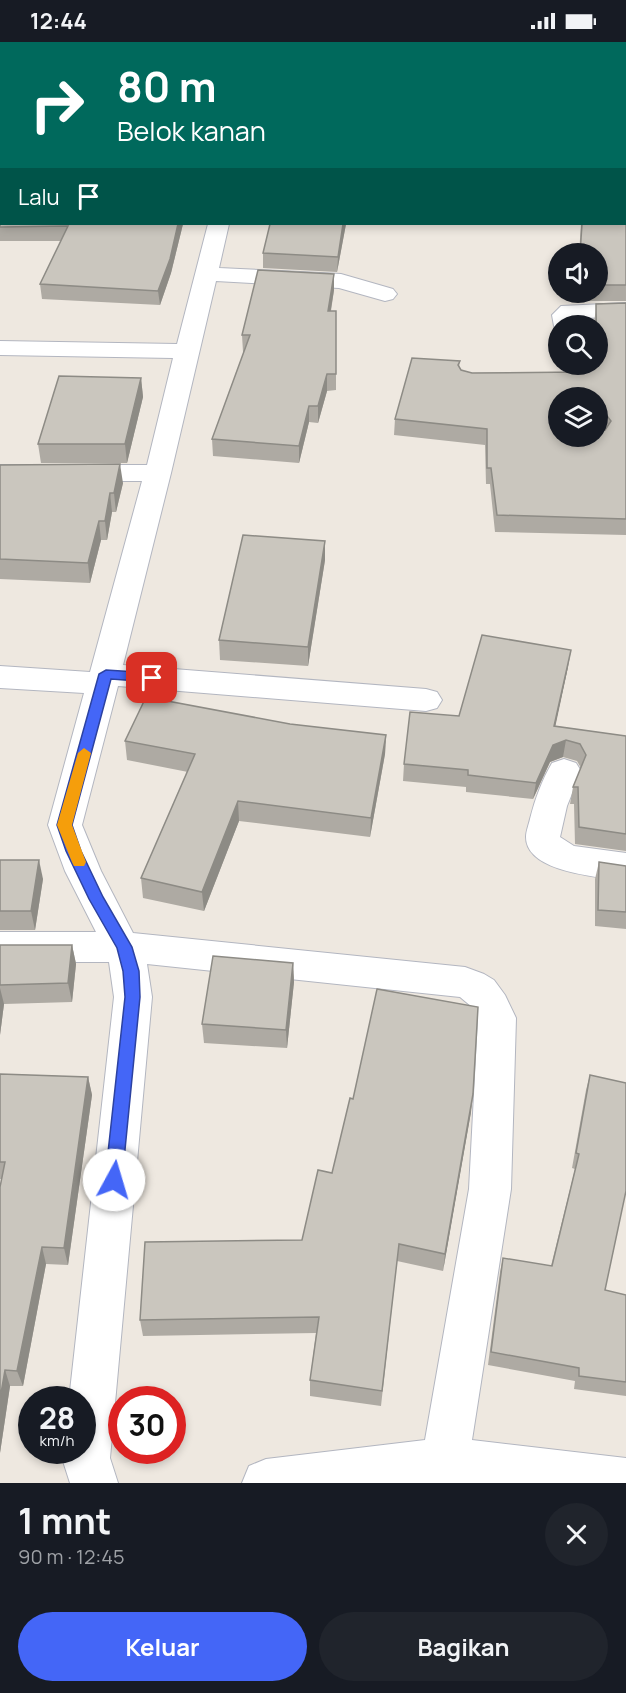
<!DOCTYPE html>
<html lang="id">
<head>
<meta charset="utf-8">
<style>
  body { margin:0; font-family:Manrope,sans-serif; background:#20242c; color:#f1f3f6; height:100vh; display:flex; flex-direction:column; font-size:22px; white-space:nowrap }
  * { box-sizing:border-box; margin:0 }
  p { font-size:20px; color:#9ea1a6 }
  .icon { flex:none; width:33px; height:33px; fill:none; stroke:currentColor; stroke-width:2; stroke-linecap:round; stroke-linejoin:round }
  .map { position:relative; height:1441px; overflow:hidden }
  .details { display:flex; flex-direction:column; background:#171b24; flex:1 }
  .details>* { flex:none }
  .hud { position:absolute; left:0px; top:0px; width:627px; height:183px; box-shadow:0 3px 9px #0003; background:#00695c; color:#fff; overflow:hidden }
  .controls { position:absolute; left:548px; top:201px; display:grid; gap:12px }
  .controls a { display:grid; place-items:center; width:60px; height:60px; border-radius:50%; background:#171b24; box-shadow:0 3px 9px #0003; font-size:30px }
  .speed { position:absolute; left:18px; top:1344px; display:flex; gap:12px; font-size:30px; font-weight:700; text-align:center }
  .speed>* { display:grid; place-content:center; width:78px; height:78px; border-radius:50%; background:#171b24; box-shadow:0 3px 9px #0003; line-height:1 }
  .speed small { font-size:15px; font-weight:400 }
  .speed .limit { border:9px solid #d22; background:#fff; color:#111 }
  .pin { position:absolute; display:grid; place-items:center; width:51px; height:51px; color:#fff; margin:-26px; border-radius:12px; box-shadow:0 3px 9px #0006 }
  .me { position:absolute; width:66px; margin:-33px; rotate:6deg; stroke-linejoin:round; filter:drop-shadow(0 0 4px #0008) }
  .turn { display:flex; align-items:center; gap:21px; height:126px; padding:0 18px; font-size:27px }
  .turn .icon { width:78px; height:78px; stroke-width:2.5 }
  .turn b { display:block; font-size:42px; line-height:51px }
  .then { display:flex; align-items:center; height:57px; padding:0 18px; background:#0003; gap:12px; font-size:22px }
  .round { display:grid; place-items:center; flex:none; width:63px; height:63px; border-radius:32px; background:#20242c }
  .headline { display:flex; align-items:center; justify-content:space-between; height:102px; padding:0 18px }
  h1 { font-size:36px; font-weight:700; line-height:45px }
  .action { display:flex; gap:12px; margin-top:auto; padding:12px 18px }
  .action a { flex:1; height:69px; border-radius:36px; background:#4466f7; color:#fff; font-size:24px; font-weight:700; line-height:69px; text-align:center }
  .action a+a { background:#20242c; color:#f1f3f6 }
  .status { display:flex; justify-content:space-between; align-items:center; height:42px; padding:0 30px; background:#171b24; direction:ltr }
  .status svg { height:16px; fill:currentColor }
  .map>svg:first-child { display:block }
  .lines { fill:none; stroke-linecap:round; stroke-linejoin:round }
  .minor-casing { stroke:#b3b6c0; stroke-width:2 }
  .minor { fill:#fff; fill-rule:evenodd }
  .wall { fill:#aeaaa3; fill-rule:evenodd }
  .shaded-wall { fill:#8d8b85 }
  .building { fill:#cac6be; stroke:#8d8b85; stroke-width:1.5; fill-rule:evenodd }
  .route { fill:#4466f7; stroke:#2c42a1; stroke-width:1.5 }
  .slow { fill:#f59e0b }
</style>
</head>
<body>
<div class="status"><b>12:44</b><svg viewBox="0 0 49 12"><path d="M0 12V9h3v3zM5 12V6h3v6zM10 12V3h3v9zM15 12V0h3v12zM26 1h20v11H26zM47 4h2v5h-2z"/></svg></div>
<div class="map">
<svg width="626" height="1441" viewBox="0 0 626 1441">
  <rect width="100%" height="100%" fill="#eee8e0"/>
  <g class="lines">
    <defs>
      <g id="minor">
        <path d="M397,0H453L455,2H398Z"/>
        <path d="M208,182H229L219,226L341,232L393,247L397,252L393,257L385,259L339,246L216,239L171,431L123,623L426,647L437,650L442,658L437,666L426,669L118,644L82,783L101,829L133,891L465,925L484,932L494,938L505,953L516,976L511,1147L472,1398L626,1416V1441H242L249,1424L266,1417L425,1398L469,1147L478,976L472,965L460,955L147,922L152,955L110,1416L118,1441H70L62,1416L63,1408H82V1358H69L114,955L109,920H0V890H96L65,829L48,783L84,651L0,646V624L90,630L142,439H0V423H147L173,316L0,313V299L177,302Z"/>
        <path d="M626,261V275L576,276L578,284H558V289L554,284L552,273L561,264Z"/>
        <path d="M563,322H587L595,356H569Z"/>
        <path d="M564,717L576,721L581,729L567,764L560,795L574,804L626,811V839C601,835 526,831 526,795C526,789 529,782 530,777C535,757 542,738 552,721Z"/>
      </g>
    </defs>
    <use href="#minor" class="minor-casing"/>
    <use href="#minor" class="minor"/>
  </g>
  <g class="wall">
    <path d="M0,58H2V182H183L171,231L160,263L42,257L40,242L61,199H0Z"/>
    <path d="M626,161V259H576L577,250H597V212H579L581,182H626Z"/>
    <path d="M270,182H346L337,230L263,226V211Z"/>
    <path d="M334,232V248L331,269H336V348L327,349L318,381L309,380L299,421L213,414L212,397L244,310H243L242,293Z"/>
    <path d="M626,261V493L495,490L490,442H486L485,403L394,393L395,377L460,319L459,325L461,328L472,331L580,330L593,327V322H597V284H594L596,262ZM597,356V385L602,386L603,388L597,394H558Z"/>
    <path d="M141,336L143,355L127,421H41L38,402Z"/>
    <path d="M0,423L123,441L116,470H112L107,498H101L90,541L0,537Z"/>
    <path d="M325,499V518L308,624L220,618L219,598Z"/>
    <path d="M568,625L555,684L626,694V809L575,802L574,762H570L573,745L581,726L577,719L563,715L550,720L533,757L466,750V745L403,739L404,722L459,674Z"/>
    <path d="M290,682L386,693L385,712L370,795L239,779L204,869L143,856L141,836L188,730L127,718L125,699Z"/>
    <path d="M0,818L43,837L35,888H0Z"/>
    <path d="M599,820L626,824V887L595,884V837Z"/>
    <path d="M0,903H72L76,922L72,960L4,962L0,993Z"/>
    <path d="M293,921L294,940L287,1006L204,1001L202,982Z"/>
    <path d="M0,1032L88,1035L92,1053L68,1223L46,1222L23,1344H10L0,1411L2,1137H0Z"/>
    <path d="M590,1033L605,1248L626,1253V1354L574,1347L575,1339L488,1323L500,1230L503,1216L551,1224L575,1127L572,1126L586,1048Z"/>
    <path d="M471,1070L443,1229L397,1219L381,1364L310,1354V1338L316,1291L143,1294L140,1278L302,1198L332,1131Z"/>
  </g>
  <g class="shaded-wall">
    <path d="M0,121L2,131V134L0,135Z"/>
    <path d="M0,151L2,161V164L0,165Z"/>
    <path d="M178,182H183L171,231L160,263L158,249Z"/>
    <path d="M343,182H346L337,230L338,215Z"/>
    <path d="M334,232V248L328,285V269Z"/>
    <path d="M327,332V349L318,381V364Z"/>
    <path d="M141,336L143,355L127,421L125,402Z"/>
    <path d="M309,364V380L299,421V404Z"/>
    <path d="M120,422L123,441L116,470L114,451Z"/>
    <path d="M110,451L112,470L107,498L105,479Z"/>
    <path d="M99,479L101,498L90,541L88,521Z"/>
    <path d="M325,499V518L308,624V605Z"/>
    <path d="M571,608L568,625L552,700L554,684Z"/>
    <path d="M386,693L385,712L370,795L371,776Z"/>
    <path d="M566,698L563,715L550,720L533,757L536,741L553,703Z"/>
    <path d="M238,759L239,779L204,869L202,850Z"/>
    <path d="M39,818L43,837L35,888L31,869Z"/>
    <path d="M72,903L76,922L72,960L68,941Z"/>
    <path d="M293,921L294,940L287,1006L286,988Z"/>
    <path d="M0,946L4,962L0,993Z"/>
    <path d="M88,1035L92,1053L68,1223L64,1206Z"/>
    <path d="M473,1052L471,1070L443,1229L445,1212Z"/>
    <path d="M42,1205L46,1222L23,1344L17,1329Z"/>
    <path d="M5,1328L10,1344L0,1411V1357Z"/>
  </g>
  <g class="building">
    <path d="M63,0H392V2H62Z"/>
    <path d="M0,58H2V121L0,120Z"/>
    <path d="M2,134V151L0,150V135Z"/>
    <path d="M626,161V243H597V212H580L582,182H626Z"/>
    <path d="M0,164H2V182H178L170,217L158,249L40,242L68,184L0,185Z"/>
    <path d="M270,182H343L338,215L263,211Z"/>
    <path d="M258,228L334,232L328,269H336V332H327L318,364H309L299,404L212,397L250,293H242Z"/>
    <path d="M626,261V477L497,473L491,426H487V387L395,377L412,316L460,319L458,323L461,328L472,331L580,330L595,326V322H597L596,262ZM558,356H597V376L598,369L604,370L611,379L605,388L597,390V394H558Z"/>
    <path d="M59,334L141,336L125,402H38Z"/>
    <path d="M120,422L114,451H110L105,479H99L88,521L0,517V423Z"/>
    <path d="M243,493L325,499L308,605L219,598Z"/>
    <path d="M482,593L571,608L554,684L626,694V792L579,785L578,745H573L586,713L580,702L566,698L553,703L536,741L468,733V728L404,722L410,670L459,674Z"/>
    <path d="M146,655L290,682L386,693L371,776L238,759L202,850L141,836L195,712L125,699Z"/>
    <path d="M0,818H39L31,869H0Z"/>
    <path d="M599,820L626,824V870L598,868Z"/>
    <path d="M0,903H72L68,941L0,943Z"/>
    <path d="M213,914L293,921L286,988L202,982Z"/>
    <path d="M377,947L478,965L473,1052L445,1212L399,1202L382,1349L310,1338L319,1275L140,1278L145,1200L302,1198L318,1128L332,1131L350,1056L353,1057Z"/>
    <path d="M0,1032L88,1035L64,1206L42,1205L17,1329L5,1328L0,1357V1145L5,1120H0Z"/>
    <path d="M590,1033L626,1041V1149L605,1248L626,1253V1340L579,1334V1326L491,1310L503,1216L552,1224L579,1112L576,1111Z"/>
  </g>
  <path class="route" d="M106,628L152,631L158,636L152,640L111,637L72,783L81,809L103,855L132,905L139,929L140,955L122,1138L120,1144L114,1146L108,1144L105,1138L125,955L123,929L117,906L89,857L66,809L57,783L99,632Z"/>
  <path class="slow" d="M84,706L91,711L72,783L86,820L84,824H74L72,820L57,783L78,711Z"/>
</svg>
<div class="controls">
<a><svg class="icon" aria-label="sound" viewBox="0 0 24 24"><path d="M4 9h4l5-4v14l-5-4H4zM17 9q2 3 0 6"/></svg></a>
<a><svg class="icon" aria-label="search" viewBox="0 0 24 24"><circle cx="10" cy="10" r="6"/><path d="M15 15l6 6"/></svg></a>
<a><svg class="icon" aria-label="layers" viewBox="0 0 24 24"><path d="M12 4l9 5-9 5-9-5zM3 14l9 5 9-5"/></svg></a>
</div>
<div class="speed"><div>28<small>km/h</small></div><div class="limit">30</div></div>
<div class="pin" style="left:152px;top:636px;background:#d93025"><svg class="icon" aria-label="arrive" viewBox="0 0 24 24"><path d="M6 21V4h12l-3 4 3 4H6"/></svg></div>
<svg class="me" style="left:114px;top:1138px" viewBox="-20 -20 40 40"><circle r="19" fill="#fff"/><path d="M0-13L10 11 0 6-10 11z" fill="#4466f7"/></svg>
<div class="hud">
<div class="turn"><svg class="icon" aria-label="right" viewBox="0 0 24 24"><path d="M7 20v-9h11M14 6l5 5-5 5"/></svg><div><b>80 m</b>Belok kanan</div></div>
<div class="then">Lalu<svg class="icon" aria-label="arrive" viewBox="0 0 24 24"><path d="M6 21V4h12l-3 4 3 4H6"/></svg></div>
</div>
</div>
<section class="details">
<div class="headline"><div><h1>1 mnt</h1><p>90 m · 12:45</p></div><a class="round"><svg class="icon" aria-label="close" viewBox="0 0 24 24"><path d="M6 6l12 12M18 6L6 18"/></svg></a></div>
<div class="action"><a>Keluar</a><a>Bagikan</a></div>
</section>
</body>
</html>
